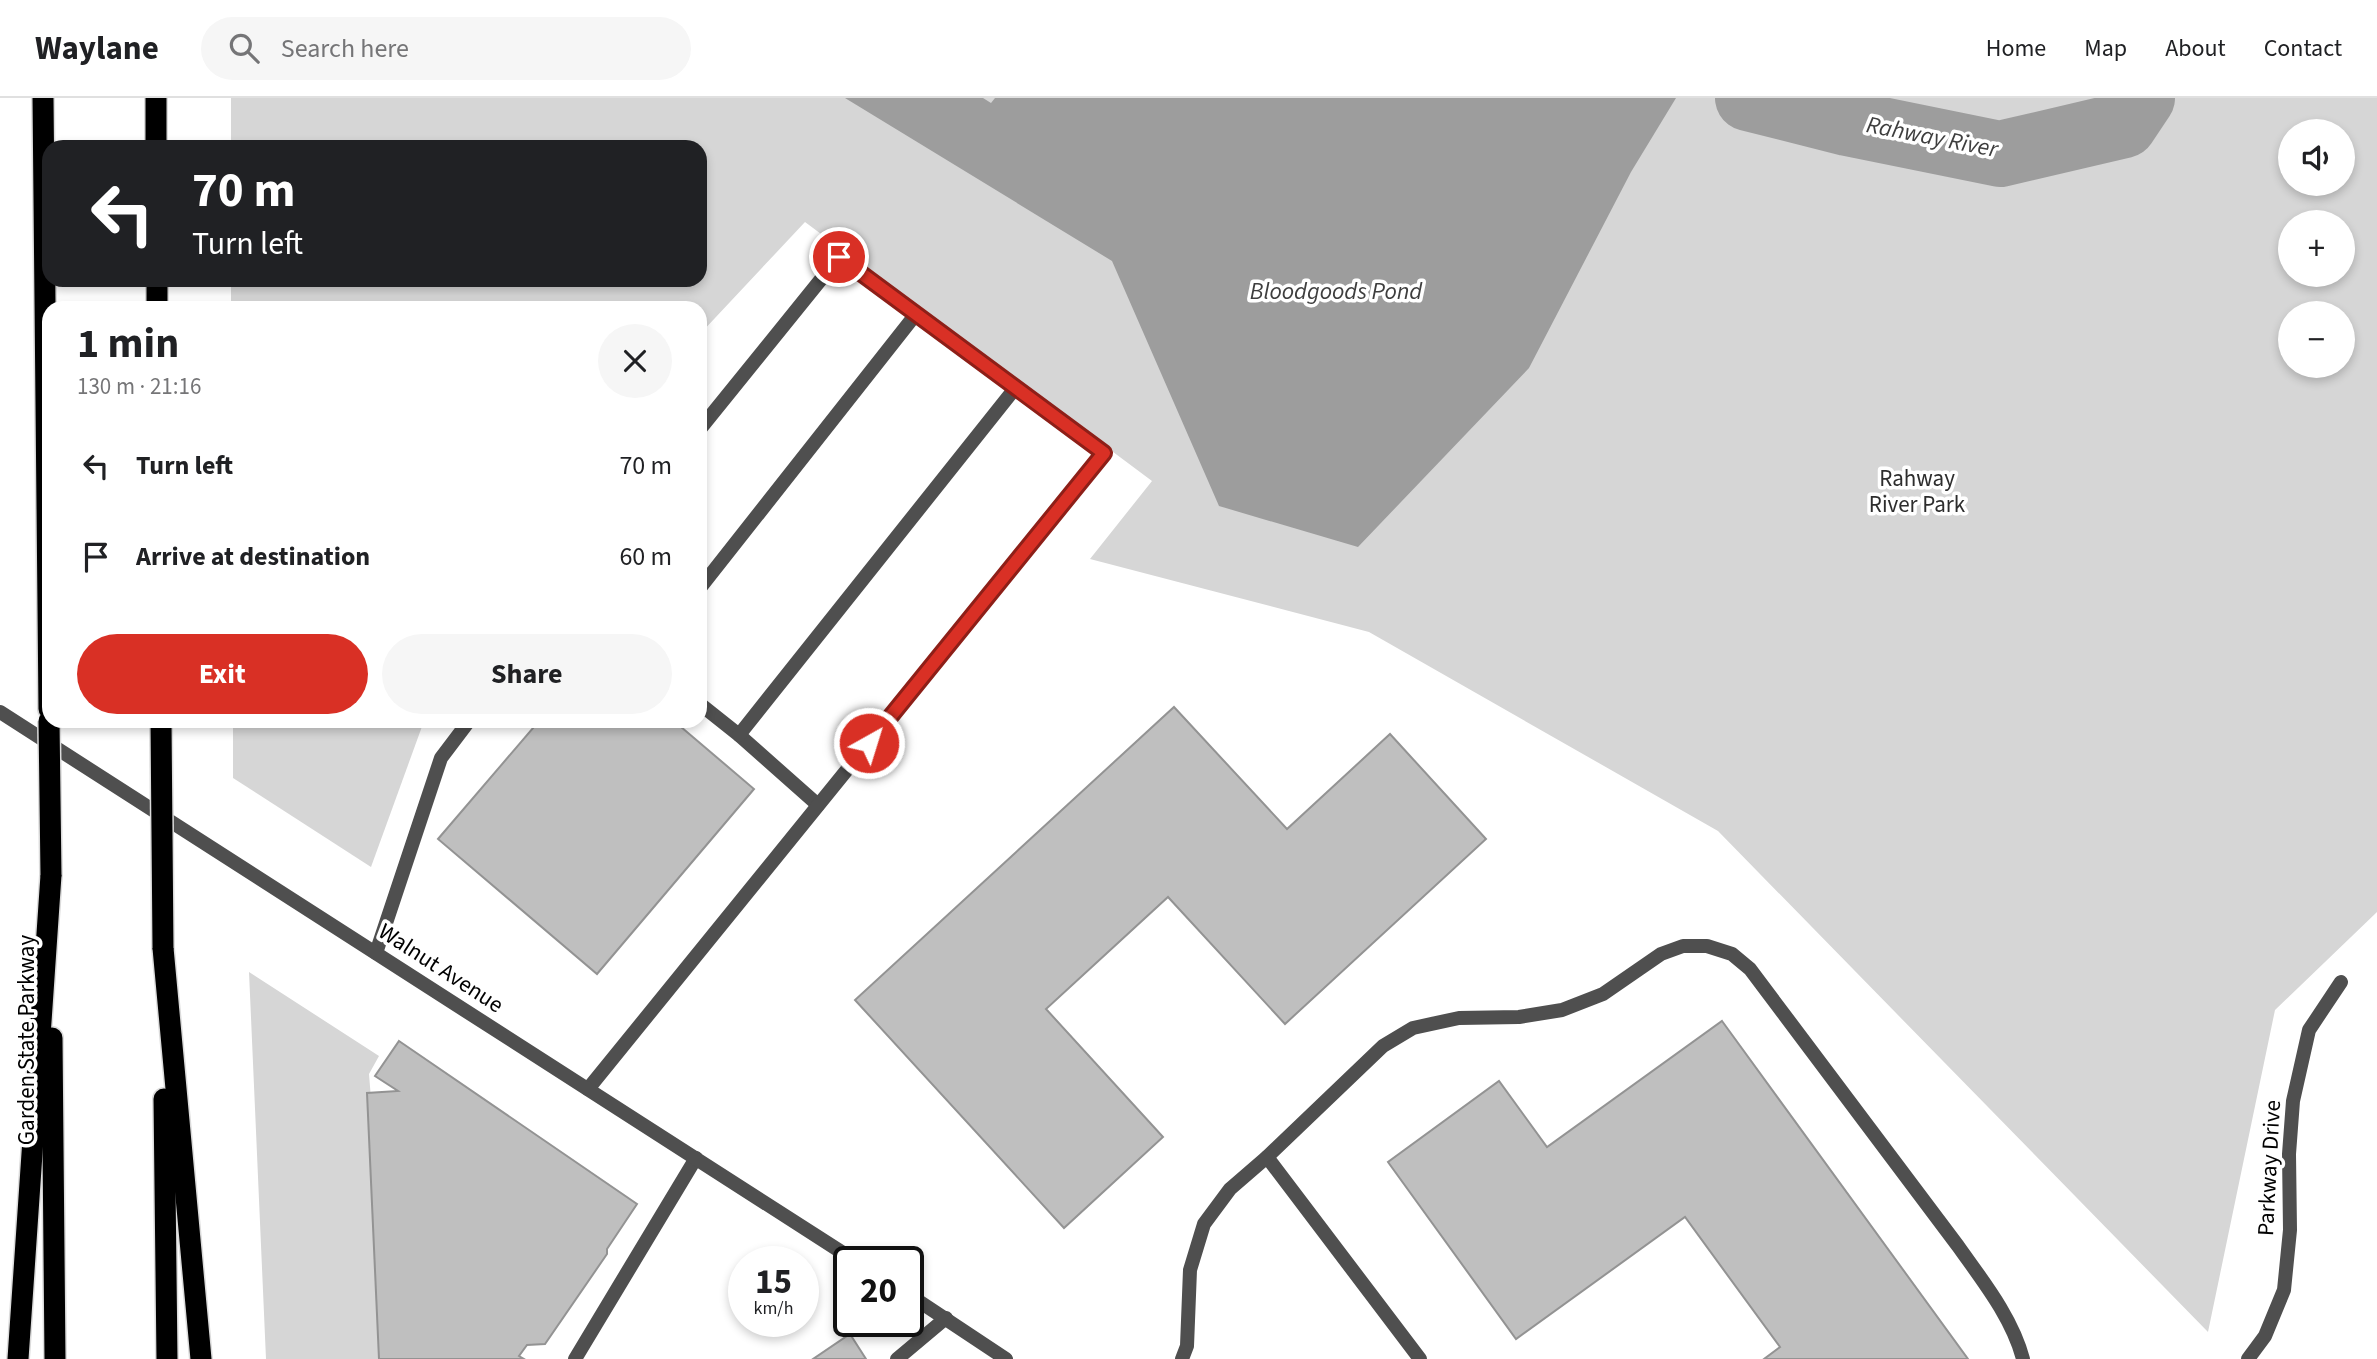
<!DOCTYPE html>
<html lang="en">
<head>
<meta charset="utf-8">
<style>
  body { margin:0; font-family:"Source Sans 3",sans-serif; background:#f6f6f6; color:#202124; height:100vh; display:flex; flex-direction:column; font-size:26px; white-space:nowrap }
  * { box-sizing:border-box; margin:0 }
  p { font-size:23px; color:#757577 }
  .icon { flex:none; width:38px; height:38px; fill:none; stroke:currentColor; stroke-width:2; stroke-linecap:round; stroke-linejoin:round }
  .map { position:relative; flex:1; overflow:hidden }
  .drawer { position:absolute; left:42px; top:203px; width:665px; height:427px; display:flex; flex-direction:column; background:#fff; border-radius:21px; box-shadow:0 4px 10px #0003 }
  .drawer>* { flex:none }
  .banner { position:absolute; left:42px; top:42px; width:665px; height:147px; border-radius:21px; box-shadow:0 4px 10px #0003; background:#202124; color:#fff; overflow:hidden }
  .tools { position:absolute; left:2278px; top:21px; display:grid; gap:14px }
  .tools a { display:grid; place-items:center; width:77px; height:77px; border-radius:50%; background:#fff; box-shadow:0 4px 10px #0003; font-size:35px }
  .speed { position:absolute; left:728px; top:1148px; display:flex; gap:14px; font-size:35px; font-weight:700; text-align:center }
  .speed>* { display:grid; place-content:center; width:91px; height:91px; border-radius:50%; background:#fff; box-shadow:0 4px 10px #0003; line-height:1 }
  .speed small { font-size:18px; font-weight:400 }
  .speed .limit { border:4px solid #111; border-radius:10px; background:#fff; color:#111 }
  .pin { position:absolute; display:grid; place-items:center; width:60px; height:60px; color:#fff; margin:-30px; border:4px solid #fff; border-radius:50%; box-shadow:0 2px 7px #0007 }
  .me { position:absolute; width:77px; margin:-38px; rotate:39deg; stroke-linejoin:round; filter:drop-shadow(0 0 5px #0008) }
  .turn { display:flex; align-items:center; gap:24px; height:147px; padding:0 35px; font-size:32px }
  .turn .icon { width:91px; height:91px; stroke-width:2.5 }
  .turn b { display:block; font-size:49px; line-height:60px }
  .round { display:grid; place-items:center; flex:none; width:74px; height:74px; border-radius:37px; background:#f6f6f6 }
  .overview { display:flex; align-items:center; justify-content:space-between; height:119px; padding:0 35px }
  h1 { font-size:42px; font-weight:700; line-height:52px }
  .action { display:flex; gap:14px; margin-top:auto; padding:14px 35px }
  .action a { flex:1; height:80px; border-radius:42px; background:#d93025; color:#fff; font-size:28px; font-weight:700; line-height:80px; text-align:center }
  .action a+a { background:#f6f6f6; color:#202124 }
  ul { padding:0; list-style:none }
  li { display:flex; align-items:center; gap:21px; height:91px; padding:0 35px }
  li div { flex:1 }
  li b { display:block; font-size:26px }
  li em { font-style:normal }
  header { display:flex; align-items:center; gap:42px; box-sizing:border-box; height:98px; padding:0 35px; background:#fff; border-bottom:2px solid #e0e0e0 }
  header strong { font-size:33px }
  nav { display:flex; gap:38px; margin-inline-start:auto; font-size:24px }
  .search { width:490px; height:63px; background:#f6f6f6; display:flex; align-items:center; gap:18px; box-sizing:border-box; padding:0 24px; border-radius:38px; color:#757577; font-size:26px }
  .map>svg:first-child { display:block }
  .green { fill:#d6d6d6; fill-rule:evenodd }
  .water { fill:#9d9d9d }
  .lines { fill:none; stroke-linecap:round; stroke-linejoin:round }
  .river { stroke:#9d9d9d; stroke-width:66 }
  .building { fill:#bfbfbf; stroke:#939393; stroke-width:2 }
  .motorway-casing { stroke:#dbdbdb; stroke-width:24 }
  .service { stroke:#4f4f4f; stroke-width:14 }
  .minor { stroke:#4f4f4f; stroke-width:14 }
  .tertiary { stroke:#4f4f4f; stroke-width:14 }
  .motorway { stroke:#000; stroke-width:21 }
  .motorway-bridge-casing { stroke:#dbdbdb; stroke-width:24; stroke-linecap:butt }
  .motorway-bridge { stroke:#000; stroke-width:21 }
  .route-casing { stroke:#8d1f18; stroke-width:18 }
  .route { stroke:#d93025; stroke-width:12 }
  .labels { text-anchor:middle; dominant-baseline:central; stroke-width:7; stroke-linejoin:round; paint-order:stroke }
  .park-label { font-size:23px; fill:#2d2d2d; stroke:#fff }
  .street-label { font-size:23px; fill:#000; stroke:#fff }
  .water-label { font-size:24px; font-style:italic; fill:#3e3e3e; stroke:#fff }
</style>
</head>
<body>
<header>
<strong>Waylane</strong>
<div class="search"><svg class="icon" aria-label="search" viewBox="0 0 24 24"><circle cx="10" cy="10" r="6"/><path d="M15 15l6 6"/></svg>Search here</div>
<nav><a>Home</a><a>Map</a><a>About</a><a>Contact</a></nav>
</header>
<div class="map">
<svg width="2377" height="1261" viewBox="0 0 2377 1261">
  <rect width="100%" height="100%" fill="#fff"/>
  <g class="green">
    <path d="M231,0H2377V814L2275,912L2208,1234L1718,733L1369,534L1090,461L1152,383L805,124L700,236V210H231V182H700V49H231ZM2291,33H2343V86H2291ZM2291,124H2343V177H2291ZM2291,215H2343V268H2291Z"/>
    <path d="M233,623H424L371,769L233,680Z"/>
    <path d="M249,874L379,958L369,976L392,1261H266Z"/>
  </g>
  <path class="water" d="M845,0H983L991,5L995,0H1676L1631,74L1529,270L1358,449L1219,408L1112,163Z"/>
  <g class="lines">
    <path class="river" d="M1748,0L1847,25L2000,56L2124,27L2142,0"/>
  </g>
  <g class="building">
    <path d="M1174,609L1287,731L1390,636L1486,741L1285,926L1168,799L1046,911L1163,1039L1064,1130L855,902Z"/>
    <path d="M539,623H674L754,691L597,876L438,741Z"/>
    <path d="M1722,923L1968,1261H1764L1780,1249L1685,1119L1516,1241L1388,1064L1499,983L1547,1049Z"/>
    <path d="M399,943L637,1106L607,1151V1156L545,1246L527,1247L519,1258L524,1261H379L367,995L398,993L375,978Z"/>
    <path d="M850,1236L866,1261H813Z"/>
  </g>
  <g class="lines">
    <defs>
      <g id="motorway">
        <path d="M43,0L49,611"/>
        <path d="M156,0V49"/>
        <path d="M157,182V210"/>
        <path d="M163,850L201,1261"/>
        <path d="M52,940L55,1261"/>
        <path d="M164,1001L167,1261"/>
        <path d="M18,1261L51,777"/>
      </g>
    </defs>
    <use href="#motorway" class="motorway-casing"/>
    <g class="service">
      <path d="M700,490L916,216"/>
      <path d="M700,606L739,637L818,707"/>
      <path d="M739,637L1016,289"/>
      <path d="M376,855L441,660L469,623"/>
      <path d="M588,991L1104,355L839,159L700,331"/>
      <path d="M1267,1059L1420,1261"/>
      <path d="M575,1261L696,1060"/>
      <path d="M897,1261L946,1220"/>
      <path d="M1182,1261L1187,1248L1190,1172L1204,1126L1230,1091L1267,1059L1383,948L1413,930L1459,920L1519,919L1562,912L1603,896L1661,856L1683,848H1707L1732,856L1750,871L1958,1148C1982,1182 2012,1219 2023,1261"/>
    </g>
    <path class="minor" d="M2248,1261L2265,1238L2284,1192L2290,1132L2289,1056L2293,1003L2309,932L2341,884"/>
    <g class="tertiary">
      <path d="M0,614L857,1164"/>
      <path d="M908,1196L1006,1261"/>
    </g>
    <use href="#motorway" class="motorway"/>
    <defs>
      <g id="motorway-bridge">
        <path d="M49,623L51,777"/>
        <path d="M161,623L163,850"/>
      </g>
    </defs>
    <use href="#motorway-bridge" class="motorway-bridge-casing"/>
    <use href="#motorway-bridge" class="motorway-bridge"/>
  </g>
  <g class="lines">
    <defs>
      <path id="route" d="M839,159L1104,355L869,645"/>
    </defs>
    <use href="#route" class="route-casing"/>
    <use href="#route" class="route"/>
  </g>
  <g class="labels">
    <g class="park-label">
      <text x="1917" y="380">Rahway<tspan x="1917" dy="26">River Park</tspan></text>
    </g>
    <g class="street-label">
      <text transform="translate(441 870) rotate(33)">Walnut Avenue</text>
      <text transform="translate(26 942) rotate(-90)">Garden State Parkway</text>
      <text transform="translate(2269 1070) rotate(-87)">Parkway Drive</text>
    </g>
    <g class="water-label">
      <text transform="translate(1932 39) rotate(11)">Rahway River</text>
      <text x="1336" y="193">Bloodgoods Pond</text>
    </g>
  </g>
</svg>
<div class="tools">
<a><svg class="icon" aria-label="sound" viewBox="0 0 24 24"><path d="M4 9h4l5-4v14l-5-4H4zM17 9q2 3 0 6"/></svg></a>
<a>+</a>
<a>−</a>
</div>
<div class="speed"><div>15<small>km/h</small></div><div class="limit">20</div></div>
<div class="pin" style="left:839px;top:159px;background:#d93025"><svg class="icon" aria-label="arrive" viewBox="0 0 24 24"><path d="M6 21V4h12l-3 4 3 4H6"/></svg></div>
<svg class="me" style="left:869px;top:645px" viewBox="-20 -20 40 40"><circle r="17" fill="#d93025" stroke="#fff" stroke-width="3"/><path d="M0-11L8 9 0 5-8 9z" fill="#fff"/></svg>
<div class="banner">
<div class="turn"><svg class="icon" aria-label="left" viewBox="0 0 24 24"><path d="M17 20v-9H6M10 6l-5 5 5 5"/></svg><div><b>70 m</b>Turn left</div></div>
</div>
<section class="drawer">
<div class="overview"><div><h1>1 min</h1><p>130 m · 21:16</p></div><a class="round"><svg class="icon" aria-label="close" viewBox="0 0 24 24"><path d="M6 6l12 12M18 6L6 18"/></svg></a></div>
<ul>
<li><svg class="icon" aria-label="left" viewBox="0 0 24 24"><path d="M17 20v-9H6M10 6l-5 5 5 5"/></svg><div><b>Turn left</b></div><em>70 m</em></li>
<li><svg class="icon" aria-label="arrive" viewBox="0 0 24 24"><path d="M6 21V4h12l-3 4 3 4H6"/></svg><div><b>Arrive at destination</b></div><em>60 m</em></li>
</ul>
<div class="action"><a>Exit</a><a>Share</a></div>
</section>
</div>
</body>
</html>
